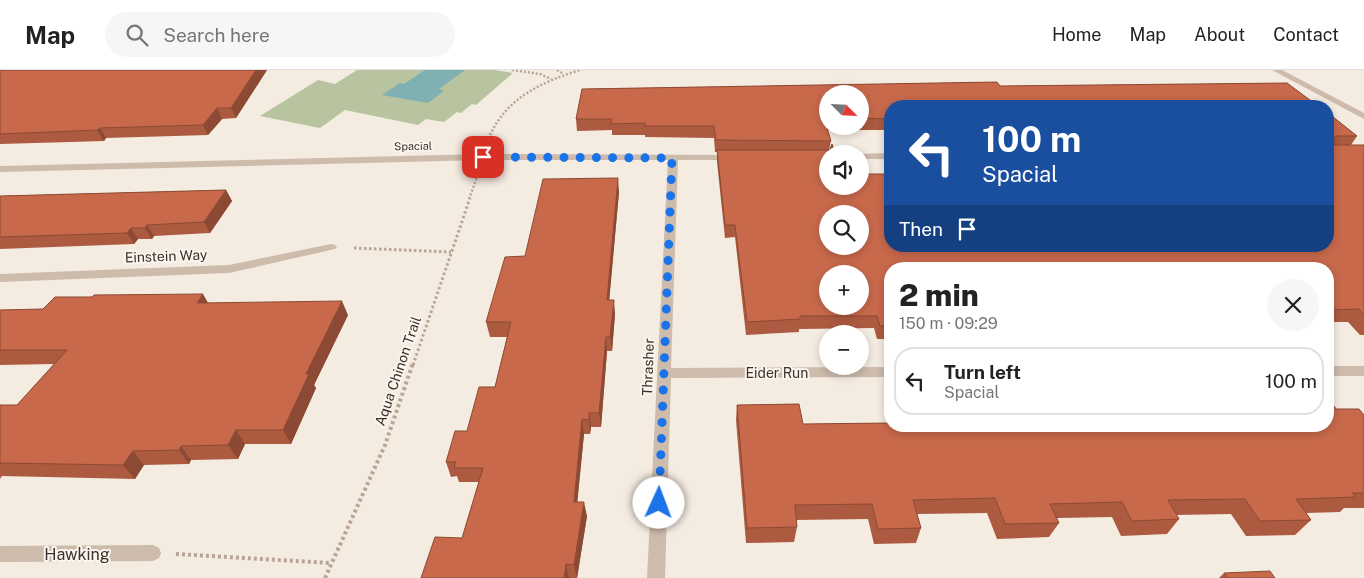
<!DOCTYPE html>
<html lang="en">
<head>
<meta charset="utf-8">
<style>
  body { margin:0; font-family:"Public Sans",sans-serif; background:#f6f6f6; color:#222; height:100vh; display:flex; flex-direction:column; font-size:19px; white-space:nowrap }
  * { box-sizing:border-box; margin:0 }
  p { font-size:16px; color:#767676 }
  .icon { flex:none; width:28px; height:28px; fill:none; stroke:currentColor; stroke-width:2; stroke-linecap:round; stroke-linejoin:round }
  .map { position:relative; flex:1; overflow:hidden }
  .details { position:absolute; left:884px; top:192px; width:450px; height:170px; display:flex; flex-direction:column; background:#fff; border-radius:20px; box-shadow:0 2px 8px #0003 }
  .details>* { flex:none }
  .banner { position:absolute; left:884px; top:30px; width:450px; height:152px; border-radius:20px; box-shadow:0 2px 8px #0003; background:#1a4fa0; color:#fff; overflow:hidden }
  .needle { width:32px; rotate:114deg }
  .fabs { position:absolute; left:819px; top:15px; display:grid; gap:10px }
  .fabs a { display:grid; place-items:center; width:50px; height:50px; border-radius:50%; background:#fff; box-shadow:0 2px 8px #0003; font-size:25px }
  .pin { position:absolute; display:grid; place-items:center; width:42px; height:42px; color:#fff; margin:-21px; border-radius:10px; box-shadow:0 2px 8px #0006 }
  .me { position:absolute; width:55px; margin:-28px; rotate:2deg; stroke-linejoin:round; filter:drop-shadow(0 0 4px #0008) }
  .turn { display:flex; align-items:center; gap:18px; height:105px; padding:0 15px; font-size:22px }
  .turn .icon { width:65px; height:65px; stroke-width:2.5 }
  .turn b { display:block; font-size:35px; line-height:42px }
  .then { display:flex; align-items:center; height:48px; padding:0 15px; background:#0003; gap:10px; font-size:19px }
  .round { display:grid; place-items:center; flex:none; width:52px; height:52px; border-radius:26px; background:#f6f6f6 }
  .summary { display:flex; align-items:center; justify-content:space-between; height:85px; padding:0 15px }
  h1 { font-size:30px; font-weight:800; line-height:38px }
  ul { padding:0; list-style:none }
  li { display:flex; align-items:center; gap:15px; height:68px; margin:0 10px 8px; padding:0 5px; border:2px solid #e0e0e0; border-radius:20px }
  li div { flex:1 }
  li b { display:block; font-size:19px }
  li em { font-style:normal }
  header { display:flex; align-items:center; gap:30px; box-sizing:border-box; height:70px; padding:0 25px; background:#fff; border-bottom:1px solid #e0e0e0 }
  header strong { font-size:24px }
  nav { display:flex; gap:28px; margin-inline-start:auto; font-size:18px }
  .search { width:350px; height:45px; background:#f6f6f6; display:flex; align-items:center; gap:12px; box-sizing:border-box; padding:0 18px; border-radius:28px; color:#767676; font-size:19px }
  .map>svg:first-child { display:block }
  .green { fill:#b8c4a0 }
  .water { fill:#7fb0b2 }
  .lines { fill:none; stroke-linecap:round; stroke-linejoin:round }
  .path-far2 { stroke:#b9a596; stroke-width:2.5; stroke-dasharray:2 2; stroke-linecap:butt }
  .path-far1 { stroke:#b9a596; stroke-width:3; stroke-dasharray:2.5 2.5; stroke-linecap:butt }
  .path { stroke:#b9a596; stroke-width:4; stroke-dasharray:3 3; stroke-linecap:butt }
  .minor { fill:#cdbbac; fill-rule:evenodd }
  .tertiary { fill:#cdbbac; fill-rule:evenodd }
  .wall { fill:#ac5a40; fill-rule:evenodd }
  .shaded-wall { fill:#8c4a34 }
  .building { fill:#c8694b; stroke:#8c4a34; fill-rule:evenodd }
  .route { stroke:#1a73e8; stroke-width:9; stroke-dasharray:0 16.2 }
  .labels { text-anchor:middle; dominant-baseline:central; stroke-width:4; stroke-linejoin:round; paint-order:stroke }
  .far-street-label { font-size:11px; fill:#3b302b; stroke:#fbf5ee }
  .street-label { font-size:14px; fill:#3b302b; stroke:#fbf5ee }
  .near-street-label { font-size:16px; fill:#3b302b; stroke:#fbf5ee }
</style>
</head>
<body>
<header>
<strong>Map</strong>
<div class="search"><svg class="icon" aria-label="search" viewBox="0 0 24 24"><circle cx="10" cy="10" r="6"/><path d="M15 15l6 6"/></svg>Search here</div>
<nav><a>Home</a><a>Map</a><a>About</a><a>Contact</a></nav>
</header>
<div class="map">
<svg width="1364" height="508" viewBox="0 0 1364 508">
  <rect width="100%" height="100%" fill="#f4ebe1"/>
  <path class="green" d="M357,0H495L513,3L476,35L472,34L461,43L457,42L444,52L426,49L418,55L345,40L320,58L260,46L318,10L335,14Z"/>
  <path class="water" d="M425,0H465L439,19L444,21L428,33L382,25L400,13L404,14Z"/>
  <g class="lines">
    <g class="path-far2">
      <path d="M512,0L540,4L551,9"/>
      <path d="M557,0L564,4"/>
      <path d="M490,65C508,27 542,12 580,0"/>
      <path d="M469,129L477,107"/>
    </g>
    <g class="path-far1">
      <path d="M354,178L451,182"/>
      <path d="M413,295L470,128"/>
    </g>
    <g class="path">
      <path d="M176,484L330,493"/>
      <path d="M325,508L385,375L413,293"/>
    </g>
    <g class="minor">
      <path d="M890,83V89H860V84H858Z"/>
      <path d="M483,84L735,85L737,87L732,90H678L671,298L890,297V307L671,308L665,508H647L668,90H483L0,102V96Z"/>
      <path d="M331,174L335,175L337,177L335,179L229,203L0,212V204L229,195Z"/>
      <rect x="1328" y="296" width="36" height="10"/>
      <path d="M153,475L159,478L161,483L159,488L153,491L0,492V476Z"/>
    </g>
    <path class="tertiary" d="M1272,0H1282L1364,43V49Z"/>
  </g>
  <g class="wall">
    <path d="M0,0H267L236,48L222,49L208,65L106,68L104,71L0,74Z"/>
    <path d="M997,12L1000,16L1287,13L1318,36H890V67L887,60H827L831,71L829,80L832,74L835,84H828V116H860V104H890V176H1328V43L1357,66L1351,75H1364V265H1360L1348,252H1328V199H890V269H877L874,258L799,259V262L746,265L735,167L725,168L717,92V82H715L714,68L645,67V65H612V60L577,61L576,49L582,19ZM828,24H860V56H828ZM828,144H860V176H828ZM828,204H860V236H828Z"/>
    <path d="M226,120L232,131L210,163L154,166L152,169H138L134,174L0,179V126Z"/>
    <path d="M619,122L609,230L615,244L612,281H607L601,357H591L590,364H584L577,432L587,446L577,508H421L462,468L479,412H459L457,406L451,407L446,392L467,361L495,317L507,267H490L486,252Z"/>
    <path d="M208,233L348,245L314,315L316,318L291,374H245L238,389L191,390L189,394L144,395L135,409L2,406L0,409V335H17L54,294L0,295V240L43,239Z"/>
    <path d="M737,335L803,354L888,353L890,346V356H1328L1336,339L1364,345V438H1344L1340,442L1306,443L1311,450L1295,465L1246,466L1231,444L1176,445L1179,449L1167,464L1121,466L1112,447L1057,448L1059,453L1049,467L997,469L987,443L917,444L921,458L916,473L874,474L868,449L796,450L797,457L794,472L746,473L736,350Z"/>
    <path d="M1224,503L1275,508H1219Z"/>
  </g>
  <g class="shaded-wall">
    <path d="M256,0H267L236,48L231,38Z"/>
    <path d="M217,38L222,49L208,65L203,55Z"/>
    <path d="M100,58L106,68L104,71L97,60Z"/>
    <path d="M618,108L619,122L608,244L607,230Z"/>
    <path d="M226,120L232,131L210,163L204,152Z"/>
    <path d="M147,155L154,166L152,169L145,158Z"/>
    <path d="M131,158L138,169L134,174L127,163Z"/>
    <path d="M203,224L211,238L197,233Z"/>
    <path d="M614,230L615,244L612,281L610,267Z"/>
    <path d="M342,231L348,245L314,315L316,318L291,374L283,360L306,304Z"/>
    <path d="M606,267L607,281L601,357L599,343Z"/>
    <path d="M589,343L591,357L590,364L589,350Z"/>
    <path d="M582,349L584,364L576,446L574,432Z"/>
    <path d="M236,360L245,374L238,389L228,375Z"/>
    <path d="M181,376L191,390L189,394L179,380Z"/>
    <path d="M133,381L144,395L135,409L123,395Z"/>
    <path d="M584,432L587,446L577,508L574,495Z"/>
    <path d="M566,494L569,508H564Z"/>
  </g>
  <g class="building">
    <path d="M0,0H256L231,38H217L203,55L100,58L97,60L0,64Z"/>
    <path d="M997,12L1000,16L1287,13L1318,36H890V49L860,48V24H828V48H824L831,71L716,70L714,56H645V53L611,54L612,49H576L582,19Z"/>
    <path d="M1328,43L1357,66H1336L1334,67V75H1364V245L1359,239L1328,240V199H890V256H880L877,246H800V249L747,252L735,155H725L717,80H830L832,74L835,84H828V116H860V104H890V176H1328ZM828,144H860V176H828ZM828,204H860V236H828Z"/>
    <path d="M618,108L607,230H614L610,267H606L599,343H589V350L582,349L574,432H584L574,495L566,494L564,508H421L435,467L462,468L483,398H454L456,392H446L455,361H467L479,317H495L511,252H486L505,187L525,186L543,109Z"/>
    <path d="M226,120L204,152L147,155L145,158H131L127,163L0,167V126Z"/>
    <path d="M203,224L197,233L342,231L306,304H309L283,360H236L228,375L181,376L179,380L133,381L123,395L0,393V335H17L67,280H0V240L43,239L55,227H92L94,225Z"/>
    <path d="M799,334L803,354L890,353V356H1328V336H1334L1336,339H1359L1364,345V423H1352L1356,427L1296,429L1311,450L1260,451L1245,429L1168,430L1179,449L1132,451L1122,432L1050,434L1059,453L1005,454L995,428L913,430L921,458L878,459L872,434L795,435L797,457L747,458L737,335Z"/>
    <path d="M1270,501L1275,508H1228L1224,503Z"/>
  </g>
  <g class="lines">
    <path class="route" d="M483,87L672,88L659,433"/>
  </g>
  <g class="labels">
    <g class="far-street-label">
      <text transform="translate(413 76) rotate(-1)">Spacial</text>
    </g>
    <g class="street-label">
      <text transform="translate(166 186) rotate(-2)">Einstein Way</text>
      <text transform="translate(648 297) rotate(-88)">Thrasher</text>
      <text transform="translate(398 301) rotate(-71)">Aqua Chinon Trail</text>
      <text x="777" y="303">Eider Run</text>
    </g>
    <g class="near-street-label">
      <text x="77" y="484">Hawking</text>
    </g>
  </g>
</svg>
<div class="fabs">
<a><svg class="needle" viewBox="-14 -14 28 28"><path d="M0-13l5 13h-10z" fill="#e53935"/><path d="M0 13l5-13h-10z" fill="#767676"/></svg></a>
<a><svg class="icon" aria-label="sound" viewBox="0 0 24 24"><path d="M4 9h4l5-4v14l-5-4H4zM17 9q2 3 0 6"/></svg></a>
<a><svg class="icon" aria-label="search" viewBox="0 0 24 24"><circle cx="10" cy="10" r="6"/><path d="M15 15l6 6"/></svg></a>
<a>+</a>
<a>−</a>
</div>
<div class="pin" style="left:483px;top:87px;background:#d93025"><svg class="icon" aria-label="arrive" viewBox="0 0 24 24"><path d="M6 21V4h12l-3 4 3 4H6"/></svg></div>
<svg class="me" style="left:659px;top:433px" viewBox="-20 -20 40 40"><circle r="19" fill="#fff"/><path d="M0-13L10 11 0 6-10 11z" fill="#1a73e8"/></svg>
<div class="banner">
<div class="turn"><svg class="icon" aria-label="left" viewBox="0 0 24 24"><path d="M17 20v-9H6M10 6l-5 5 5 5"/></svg><div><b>100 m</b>Spacial</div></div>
<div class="then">Then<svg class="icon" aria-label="arrive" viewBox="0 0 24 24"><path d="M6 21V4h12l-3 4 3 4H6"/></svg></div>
</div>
<section class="details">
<div class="summary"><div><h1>2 min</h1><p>150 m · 09:29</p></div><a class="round"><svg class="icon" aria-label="close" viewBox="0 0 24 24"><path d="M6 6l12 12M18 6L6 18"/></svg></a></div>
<ul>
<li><svg class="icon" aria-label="left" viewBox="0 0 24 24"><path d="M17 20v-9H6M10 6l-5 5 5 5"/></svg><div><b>Turn left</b><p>Spacial</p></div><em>100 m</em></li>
</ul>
</section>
</div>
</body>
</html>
